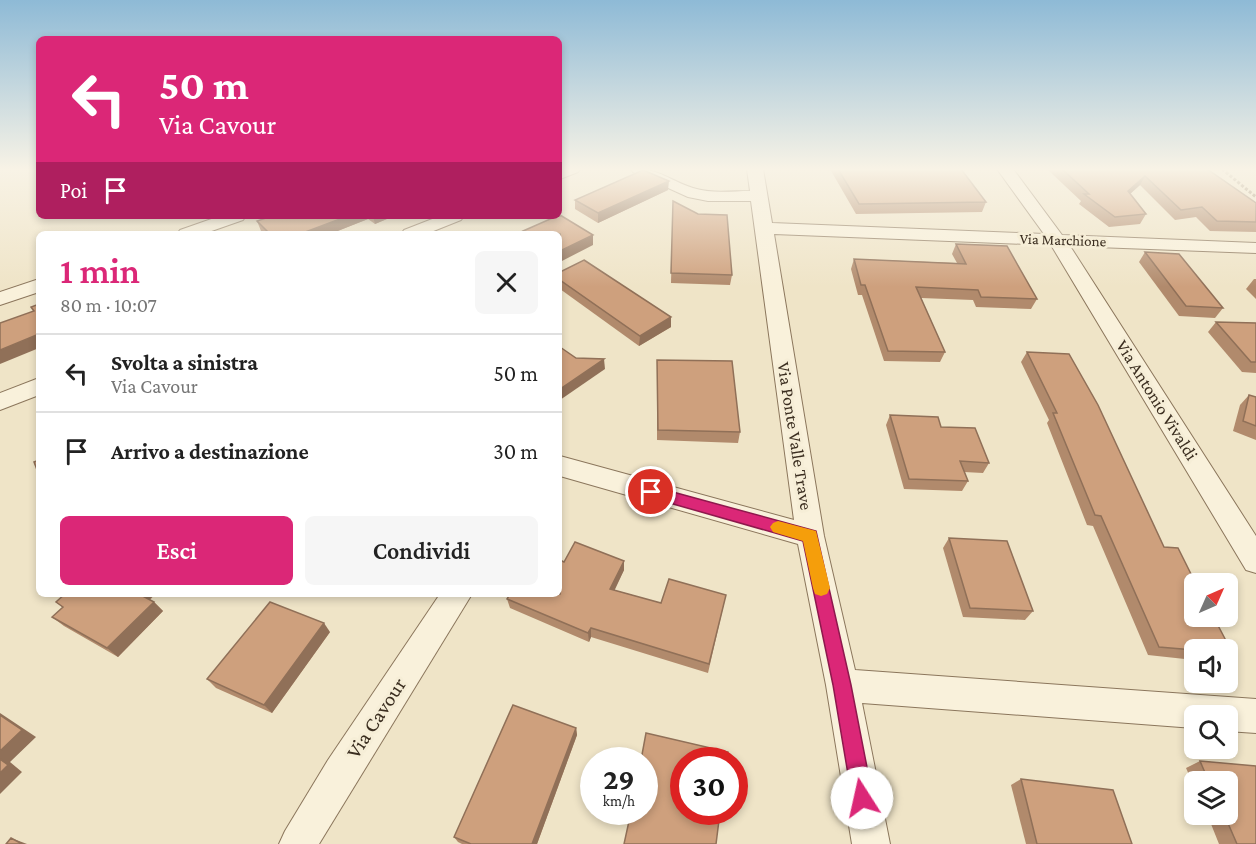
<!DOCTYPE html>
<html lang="it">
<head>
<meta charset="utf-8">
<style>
  body { margin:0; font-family:"Crimson Pro",serif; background:#f6f6f6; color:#222; height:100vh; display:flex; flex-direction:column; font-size:22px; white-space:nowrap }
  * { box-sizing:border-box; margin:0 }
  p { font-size:20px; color:#767676 }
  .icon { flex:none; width:33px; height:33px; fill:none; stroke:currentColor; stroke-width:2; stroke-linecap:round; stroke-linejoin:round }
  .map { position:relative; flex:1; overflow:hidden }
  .side { position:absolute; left:36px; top:231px; width:526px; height:366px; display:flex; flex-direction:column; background:#fff; border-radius:9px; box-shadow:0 3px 9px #0003 }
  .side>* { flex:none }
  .hud { position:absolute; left:36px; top:36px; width:526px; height:183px; border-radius:9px; box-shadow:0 3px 9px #0003; background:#db2777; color:#fff; overflow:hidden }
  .needle { width:39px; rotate:45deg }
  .controls { position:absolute; left:1184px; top:573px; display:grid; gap:12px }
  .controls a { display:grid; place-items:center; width:54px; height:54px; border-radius:9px; background:#fff; box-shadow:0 3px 9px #0003; font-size:30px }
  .speed { position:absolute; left:580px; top:747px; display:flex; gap:12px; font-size:30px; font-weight:700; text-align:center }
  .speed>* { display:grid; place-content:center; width:78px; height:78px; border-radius:50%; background:#fff; box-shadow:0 3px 9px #0003; line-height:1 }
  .speed small { font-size:15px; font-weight:400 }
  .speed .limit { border:9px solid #d22; background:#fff; color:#111 }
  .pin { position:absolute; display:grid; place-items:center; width:51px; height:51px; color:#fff; margin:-26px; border:3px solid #fff; border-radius:50%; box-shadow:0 2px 6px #0007 }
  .me { position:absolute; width:66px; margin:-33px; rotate:350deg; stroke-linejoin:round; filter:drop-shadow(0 0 4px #0008) }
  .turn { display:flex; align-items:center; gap:21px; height:126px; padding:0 24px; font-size:27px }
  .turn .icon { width:78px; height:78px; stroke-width:2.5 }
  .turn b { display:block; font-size:42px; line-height:51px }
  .then { display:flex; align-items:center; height:57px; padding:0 24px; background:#0003; gap:12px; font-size:22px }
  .round { display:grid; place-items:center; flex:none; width:63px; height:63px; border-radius:9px; background:#f6f6f6 }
  .head { display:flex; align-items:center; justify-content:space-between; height:102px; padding:0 24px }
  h1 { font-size:36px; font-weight:600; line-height:45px; color:#db2777 }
  .primary-button { display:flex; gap:12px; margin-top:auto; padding:12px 24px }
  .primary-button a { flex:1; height:69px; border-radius:9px; background:#db2777; color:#fff; font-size:24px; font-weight:600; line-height:69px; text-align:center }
  .primary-button a+a { background:#f6f6f6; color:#222 }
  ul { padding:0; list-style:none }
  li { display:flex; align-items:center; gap:18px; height:78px; padding:0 24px; border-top:2px solid #e0e0e0 }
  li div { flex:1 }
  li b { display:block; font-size:22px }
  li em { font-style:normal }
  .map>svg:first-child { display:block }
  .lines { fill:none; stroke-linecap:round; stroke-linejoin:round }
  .street-casing { stroke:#8b765c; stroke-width:2 }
  .path { stroke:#8b765c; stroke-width:3; stroke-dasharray:3 2; stroke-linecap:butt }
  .street { fill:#f9f1db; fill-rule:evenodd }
  .wall { fill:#b18a6c }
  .shaded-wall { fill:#907058 }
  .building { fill:#cea07d; stroke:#907058; stroke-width:1.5 }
  .route { fill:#db2777; stroke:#8e194d; stroke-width:1.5 }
  .slow { fill:#f59e0b }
  .labels { text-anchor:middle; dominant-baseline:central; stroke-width:6; stroke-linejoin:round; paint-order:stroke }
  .far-street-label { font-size:15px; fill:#3b2e20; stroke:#f6eed7 }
  .street-label { font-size:18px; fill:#3b2e20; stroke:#f6eed7 }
  .near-street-label { font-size:21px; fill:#3b2e20; stroke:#f6eed7 }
</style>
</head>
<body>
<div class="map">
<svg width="1256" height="844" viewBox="0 0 1256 844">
  <rect width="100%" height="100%" fill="#efe4c7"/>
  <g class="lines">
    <defs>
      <g id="street">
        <path d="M560,169H580L578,172L560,179Z"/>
        <path d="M631,169C660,168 668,180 693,188C711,194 732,191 750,191L747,169H763L772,223L1044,234L997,169H1013L1062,235L1256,243V253L1070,246L1256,536V573L1246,570L1051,245L774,234L824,536L855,670L1256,699V733L1227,731V716H1194V728L862,703L890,844H852L826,685L798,544L560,476V456L794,520L751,201H708L688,197L633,172Z"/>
        <path d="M220,216H246L243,220L203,234H177L180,230Z"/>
        <path d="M440,216H464L461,220L426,234H401L404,230Z"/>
        <path d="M39,279V292L0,305V292Z"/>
        <path d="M39,378V395L0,410V393Z"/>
        <path d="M440,594H472L319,844H279L285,831L328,760Z"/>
      </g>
    </defs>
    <use href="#street" class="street-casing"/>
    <path class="path" d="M1222,169L1256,197"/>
    <use href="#street" class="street"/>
  </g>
  <g class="wall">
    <path d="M830,169H961L986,202L982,212L856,214Z"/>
    <path d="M1047,169H1207L1256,203V232L1210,231L1196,217L1175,220L1140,185L1130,194L1146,214L1140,224L1109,227L1079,204L1081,201Z"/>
    <path d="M668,190L598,223L575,209V200Z"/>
    <path d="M673,201L732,275L730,285L671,283Z"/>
    <path d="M272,216H394L375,224L368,219L330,234H264L261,231L257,221Z"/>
    <path d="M956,244L1037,299L1031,309L976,307L973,300L921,298L945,352L940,362L884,361L862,295H858L851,269L854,259L957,263L952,254Z"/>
    <path d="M1145,252L1223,308L1215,318L1179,316L1139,262Z"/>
    <path d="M560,272L671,327L639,346L560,289Z"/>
    <path d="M1254,279H1256V299L1246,289Z"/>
    <path d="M1216,322L1256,323V373L1242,372L1208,332Z"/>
    <path d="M1027,352L1164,547L1233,654L1227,658V650H1194V660L1148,655L1093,526L1087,525L1047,423L1049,420L1021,362Z"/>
    <path d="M657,360L740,432L738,443L657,440Z"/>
    <path d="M1249,395L1256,397V440L1233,431L1240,405Z"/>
    <path d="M890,415L941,427L989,463L983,473L964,472L968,481L962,491L904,489L886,425Z"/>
    <path d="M949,538L1033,611L1025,620L963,617L943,548Z"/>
    <path d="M624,561V570L614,590L661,603L726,595L708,673L591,637L589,642L510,608L507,599L564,562Z"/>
    <path d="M155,594L150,600L154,602L163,611L118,657L64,626L52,617L63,608L56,602Z"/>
    <path d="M330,632L272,713L216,688L207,679Z"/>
    <path d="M576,728L577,735L537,844H462L458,842L454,837Z"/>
    <path d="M1200,761L1256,766V844H1219L1207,814H1227V782H1194V786L1186,768Z"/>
    <path d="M1021,779L1132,844H1026L1011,785Z"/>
  </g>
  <g class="shaded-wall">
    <path d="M1145,176L1140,185L1122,201L1128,191Z"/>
    <path d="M669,181L668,190L598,223V213Z"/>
    <path d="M348,216H367L368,219L330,234H300Z"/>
    <path d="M373,216H394L375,224Z"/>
    <path d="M593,235V245L560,262V251Z"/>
    <path d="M671,317V327L639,346L640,336Z"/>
    <path d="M39,334V348L0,364V350Z"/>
    <path d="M604,359L605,369L560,400V389Z"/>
    <path d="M624,561V570L611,598L610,589Z"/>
    <path d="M139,594H155L147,602Z"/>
    <path d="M154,602L163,611L118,657L107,648Z"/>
    <path d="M324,623L330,632L272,713L264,705Z"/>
    <path d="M591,628V637L589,642L588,633Z"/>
    <path d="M0,713L36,737L10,762L22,772L0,794Z"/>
    <path d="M576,728L577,735L537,844H532Z"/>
    <path d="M11,838L27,844H22Z"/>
  </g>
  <g class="building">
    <path d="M838,169H961L986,202L859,204Z"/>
    <path d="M1062,169H1207L1256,203V222L1217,221L1202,207L1181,210L1145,176L1128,191L1146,214L1115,217L1084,194H1089Z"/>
    <path d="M643,170L669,181L598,213L575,200Z"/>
    <path d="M673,201L698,214L727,215L732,275L671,273Z"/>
    <path d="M560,215L593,235L560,251V234H527L523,231L557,216H560Z"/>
    <path d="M272,216H348L300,234H270L257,221Z"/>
    <path d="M956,244L1007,246L1037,299L981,297L978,290L916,287L945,352L888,351L865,285H861L854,259L966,264Z"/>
    <path d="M1145,252L1179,254L1223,308L1186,306Z"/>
    <path d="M584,260L671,317L640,336L560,280V272Z"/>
    <path d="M39,304V334L0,350V323L34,311L31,307Z"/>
    <path d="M1216,322L1256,323V362H1251Z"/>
    <path d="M560,347L576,358L604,359L560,389Z"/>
    <path d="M1027,352L1069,354L1098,405L1164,547L1178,548L1196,584H1194V616H1213L1233,654H1227V650H1194L1159,647L1101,516L1095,515L1053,413H1057Z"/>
    <path d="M657,360L732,361L740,432L658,430Z"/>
    <path d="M1249,395L1256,397V426L1243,421Z"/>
    <path d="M890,415L938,417L941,427L975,428L989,463L960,461L968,481L909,479Z"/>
    <path d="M39,460V475L34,462Z"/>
    <path d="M949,538L1007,541L1033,611L970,608Z"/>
    <path d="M575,542L624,561L610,589L661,603L669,579L726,595L709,664L591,628L588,633L507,599L510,594H560V560L564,562Z"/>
    <path d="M65,594H139L154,602L107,648L52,617L63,607L56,602Z"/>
    <path d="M270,602L324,623L264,705L207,679Z"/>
    <path d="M513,705L576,728L532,844H471L454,837Z"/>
    <path d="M0,715L22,730L0,751Z"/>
    <path d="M646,733L728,752L727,760H684V812H720L716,844H624L631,812H645V760H641Z"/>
    <path d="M0,759L8,765L0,773Z"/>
    <path d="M1200,761L1256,766V844H1237L1224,814H1227V782H1209Z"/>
    <path d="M1021,779L1113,790L1132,844H1037Z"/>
    <path d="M11,838L22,844H6Z"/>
  </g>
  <linearGradient id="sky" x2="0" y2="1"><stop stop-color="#8ebad6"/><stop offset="0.59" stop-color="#f8f3e6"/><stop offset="1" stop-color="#f8f3e6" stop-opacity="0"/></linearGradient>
  <rect width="1256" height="287" fill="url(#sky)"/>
  <path class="route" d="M651,486L816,531L851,685L873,798L870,806L862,809L855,806L852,798L833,685L803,541L645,496L643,492L645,487Z"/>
  <path class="slow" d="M778,521L816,531L830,588L827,594L821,596L815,594L813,588L803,541L773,532L770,527L773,523Z"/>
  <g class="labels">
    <g class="far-street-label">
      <text transform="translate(1063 240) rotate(2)">Via Marchione</text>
    </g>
    <g class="street-label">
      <text transform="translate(1157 400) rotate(58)">Via Antonio Vivaldi</text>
      <text transform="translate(795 436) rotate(81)">Via Ponte Valle Trave</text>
    </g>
    <g class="near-street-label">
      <text transform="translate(376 718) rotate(-57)">Via Cavour</text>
    </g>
  </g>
</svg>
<div class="controls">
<a><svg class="needle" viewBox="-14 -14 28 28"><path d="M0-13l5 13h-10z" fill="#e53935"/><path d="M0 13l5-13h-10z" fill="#767676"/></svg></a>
<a><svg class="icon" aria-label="sound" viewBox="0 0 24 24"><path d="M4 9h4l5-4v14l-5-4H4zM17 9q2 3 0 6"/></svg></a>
<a><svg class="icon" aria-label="search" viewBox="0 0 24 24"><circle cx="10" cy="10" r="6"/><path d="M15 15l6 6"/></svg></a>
<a><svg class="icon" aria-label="layers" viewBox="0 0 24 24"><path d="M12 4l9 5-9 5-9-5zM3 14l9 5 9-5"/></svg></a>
</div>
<div class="speed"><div>29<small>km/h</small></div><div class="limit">30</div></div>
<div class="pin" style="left:651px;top:492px;background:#d93025"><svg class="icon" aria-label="arrive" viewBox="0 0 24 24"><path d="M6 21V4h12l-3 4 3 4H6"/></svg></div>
<svg class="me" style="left:862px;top:798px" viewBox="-20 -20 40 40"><circle r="19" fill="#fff"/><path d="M0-13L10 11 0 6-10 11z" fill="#db2777"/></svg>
<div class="hud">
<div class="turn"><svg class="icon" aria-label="left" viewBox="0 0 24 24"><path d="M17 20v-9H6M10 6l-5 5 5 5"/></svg><div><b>50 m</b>Via Cavour</div></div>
<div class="then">Poi<svg class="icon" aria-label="arrive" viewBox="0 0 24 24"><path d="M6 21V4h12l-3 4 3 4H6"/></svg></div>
</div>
<section class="side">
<div class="head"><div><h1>1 min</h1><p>80 m · 10:07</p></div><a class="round"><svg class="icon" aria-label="close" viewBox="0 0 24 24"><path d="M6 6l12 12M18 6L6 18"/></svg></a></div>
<ul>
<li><svg class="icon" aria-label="left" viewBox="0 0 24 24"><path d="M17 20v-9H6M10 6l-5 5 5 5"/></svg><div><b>Svolta a sinistra</b><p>Via Cavour</p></div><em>50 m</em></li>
<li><svg class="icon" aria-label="arrive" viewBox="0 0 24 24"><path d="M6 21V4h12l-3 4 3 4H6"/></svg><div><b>Arrivo a destinazione</b></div><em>30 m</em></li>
</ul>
<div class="primary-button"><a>Esci</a><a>Condividi</a></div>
</section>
</div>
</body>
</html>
